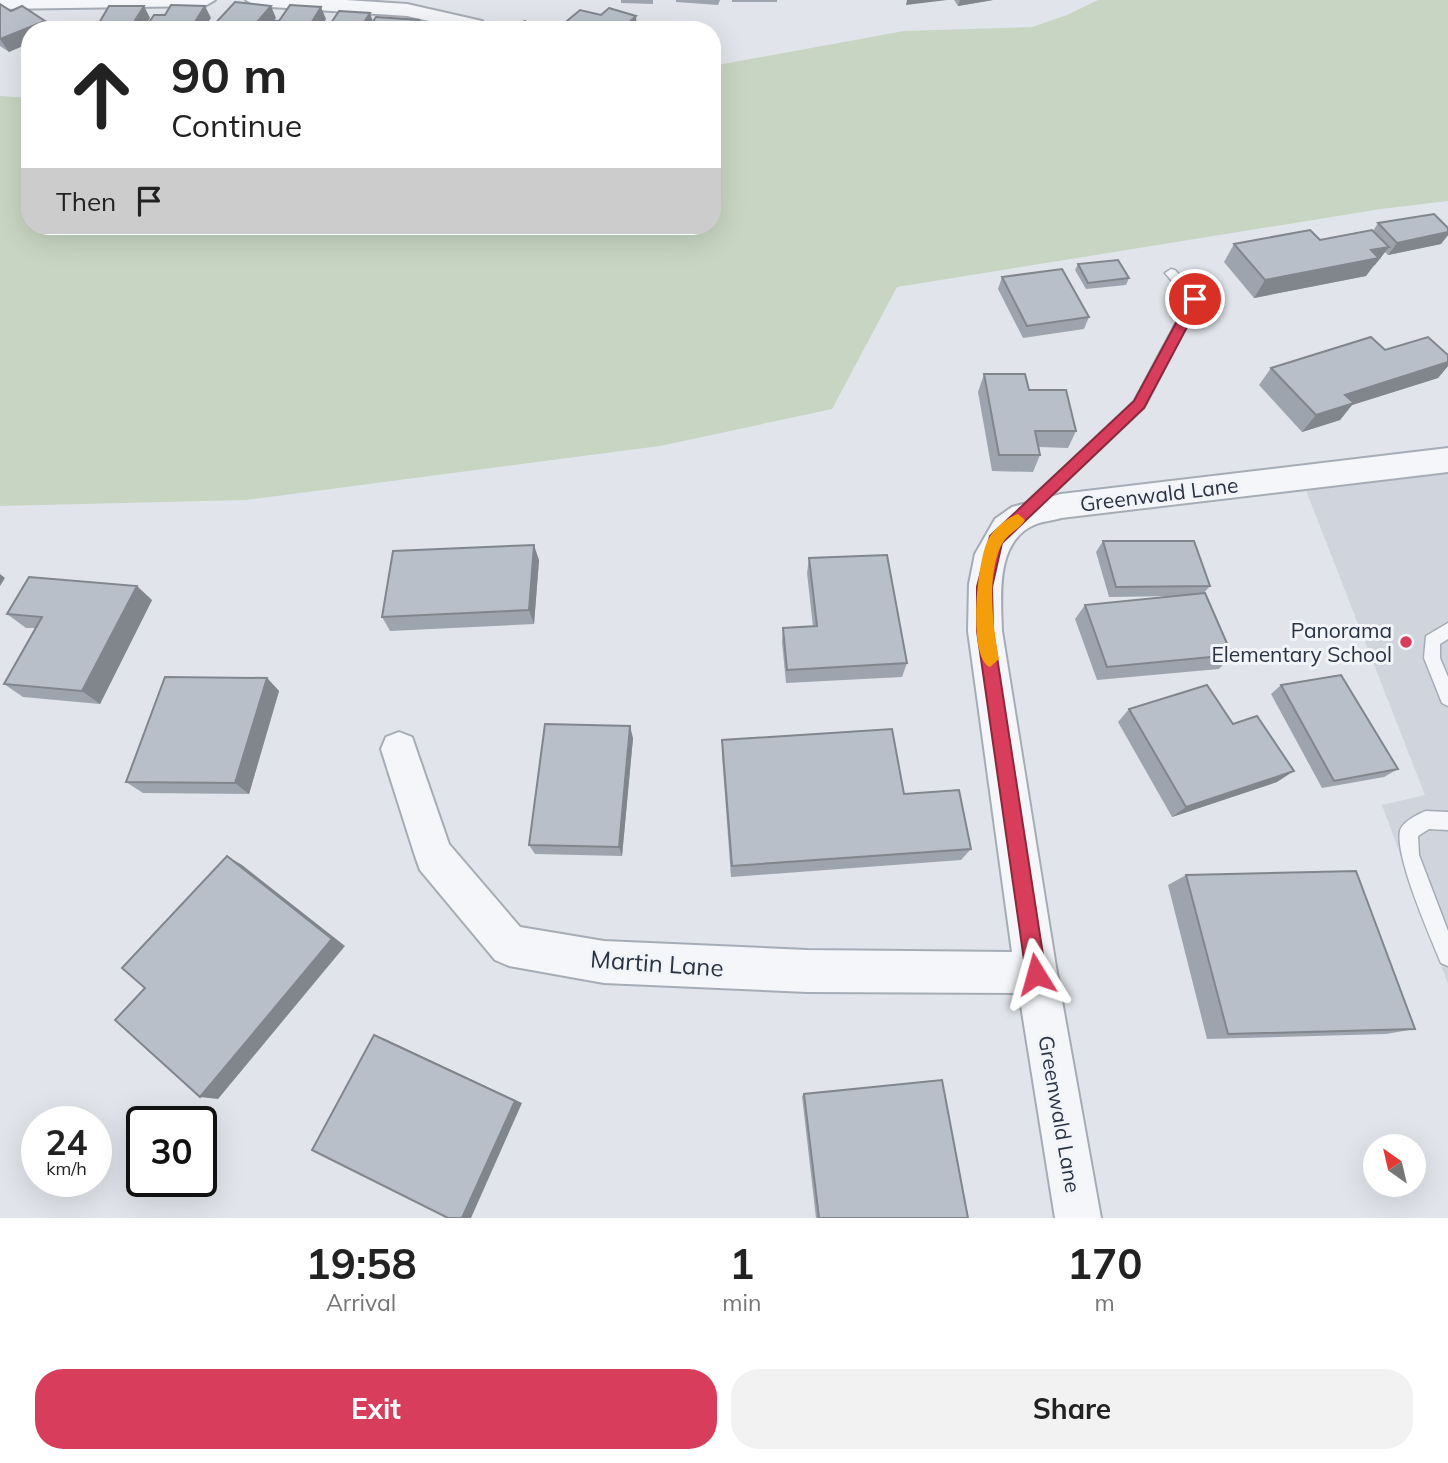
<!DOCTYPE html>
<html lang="en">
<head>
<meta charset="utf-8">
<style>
  body { margin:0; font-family:Mulish,sans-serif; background:#f2f2f2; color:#222; height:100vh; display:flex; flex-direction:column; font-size:26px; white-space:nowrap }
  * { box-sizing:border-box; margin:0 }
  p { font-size:23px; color:#767676 }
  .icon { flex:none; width:38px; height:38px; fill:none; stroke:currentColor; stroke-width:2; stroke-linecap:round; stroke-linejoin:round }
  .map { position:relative; height:1218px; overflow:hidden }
  .side { display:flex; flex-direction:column; background:#fff; flex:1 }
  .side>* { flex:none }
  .top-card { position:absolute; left:21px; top:21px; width:700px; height:214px; border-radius:28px; box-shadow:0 7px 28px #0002; background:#fff; color:#222; overflow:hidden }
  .needle { width:46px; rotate:326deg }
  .controls { position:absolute; left:1363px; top:1134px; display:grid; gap:14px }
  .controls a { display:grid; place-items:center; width:63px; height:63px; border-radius:50%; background:#fff; box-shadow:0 7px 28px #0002; font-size:35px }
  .speed { position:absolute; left:21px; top:1106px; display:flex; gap:14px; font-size:35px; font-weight:700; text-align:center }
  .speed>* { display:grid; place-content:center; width:91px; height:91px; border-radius:50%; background:#fff; box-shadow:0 7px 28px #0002; line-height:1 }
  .speed small { font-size:18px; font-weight:400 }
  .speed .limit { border:4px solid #111; border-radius:10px; background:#fff; color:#111 }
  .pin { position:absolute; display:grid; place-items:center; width:60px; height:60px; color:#fff; margin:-30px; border:4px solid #fff; border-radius:50%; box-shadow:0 2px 7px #0007 }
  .me { position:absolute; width:77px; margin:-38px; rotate:352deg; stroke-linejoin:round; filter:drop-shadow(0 0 5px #0008) }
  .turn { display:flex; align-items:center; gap:24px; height:147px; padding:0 35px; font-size:32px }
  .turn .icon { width:91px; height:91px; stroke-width:2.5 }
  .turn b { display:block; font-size:49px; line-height:60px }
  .then { display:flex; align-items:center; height:66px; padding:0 35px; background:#0003; gap:14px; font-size:26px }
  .eta { display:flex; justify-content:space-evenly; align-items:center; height:119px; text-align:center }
  .eta b { font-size:42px; font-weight:700; line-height:49px }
  .button { display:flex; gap:14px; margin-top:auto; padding:14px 35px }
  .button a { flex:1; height:80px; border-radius:28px; background:#d83e5c; color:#fff; font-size:28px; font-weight:700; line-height:80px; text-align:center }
  .button a+a { background:#f2f2f2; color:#222 }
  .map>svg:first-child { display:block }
  .built { fill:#cfd4dd }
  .green { fill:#c7d5c2 }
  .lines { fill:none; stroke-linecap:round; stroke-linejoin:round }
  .lane-casing { stroke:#a6acb6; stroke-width:3 }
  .street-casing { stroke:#a6acb6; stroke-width:4 }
  .lane { fill:#f4f6f9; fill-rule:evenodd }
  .street { fill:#f4f6f9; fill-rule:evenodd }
  .wall { fill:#9ea4ad }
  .shaded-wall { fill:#81868d }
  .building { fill:#b8bfc9; stroke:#81868d; stroke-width:2 }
  .route { fill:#d83e5c; stroke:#8c283c; stroke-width:2 }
  .slow { fill:#f59e0b }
  .poi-dot { fill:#d83e5c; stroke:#f1f4f8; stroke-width:2.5 }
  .labels { text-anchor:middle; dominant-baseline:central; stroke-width:6; stroke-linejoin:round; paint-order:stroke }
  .street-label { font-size:21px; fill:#283344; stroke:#f1f4f8 }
  .poi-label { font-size:21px; fill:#283344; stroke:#f1f4f8; text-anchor:end }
  .near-street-label { font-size:24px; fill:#283344; stroke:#f1f4f8 }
</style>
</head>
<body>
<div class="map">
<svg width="1448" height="1218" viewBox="0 0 1448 1218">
  <rect width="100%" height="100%" fill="#e1e5eb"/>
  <path class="built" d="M1448,470V984L1382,805L1425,795L1305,488Z"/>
  <path class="green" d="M1098,0H1448V201L1381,209L897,287L832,409L660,446L246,500L0,506V96L30,98V226H712V66L904,31L1032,27L1067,15Z"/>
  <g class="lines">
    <defs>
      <g id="lane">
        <path d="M1171,269L1175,270L1201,299L1144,408L1029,517H1019L1017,513L1019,509L1134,401L1188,300L1165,273Z"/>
        <path d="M1448,623V639L1440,644V658L1448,677V706L1442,703L1424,658L1426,636Z"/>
        <path d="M1426,811L1448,812V830L1429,829L1418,836L1419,855L1448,931V966L1441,963C1430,936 1395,857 1400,831C1402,822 1418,814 1426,811Z"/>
      </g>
      <g id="street">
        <path d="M0,0H215L205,6L0,9Z"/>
        <path d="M246,0H346L407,4L482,21L485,25L482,29L469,30L407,16L256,6Z"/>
        <path d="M1448,448V472L1061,518C1052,521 1042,521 1034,525C995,542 1001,597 1002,631L1057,973L1101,1218H1055L1019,993L807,992L604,983L509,966L495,960L420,870L415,856L381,749L386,737L399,732L412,737L449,844L520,927L604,941L807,950L1012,952L968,631L969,584L975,554L995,519L1012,507L1061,494Z"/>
      </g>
    </defs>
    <use href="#lane" class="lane-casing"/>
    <use href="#street" class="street-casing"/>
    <use href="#lane" class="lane"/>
    <use href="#street" class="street"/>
  </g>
  <g class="wall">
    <path d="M621,0H653V4L621,3Z"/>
    <path d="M676,0H720L718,5L676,2Z"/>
    <rect x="732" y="0" width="45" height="2"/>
    <path d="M954,0H993L958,6Z"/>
    <path d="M0,4L11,11L9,52L0,46Z"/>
    <path d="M1378,223L1448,228V235L1441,244L1388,255L1385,252L1366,276L1254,298L1224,262L1234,244L1320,240L1373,231Z"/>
    <path d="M1078,264L1129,278L1126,285L1086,289L1075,270Z"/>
    <path d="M1002,277L1089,317L1084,329L1023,338L998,289Z"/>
    <path d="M1385,350L1448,355V366L1438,378L1352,405L1340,420L1302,432L1259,385L1271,368Z"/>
    <path d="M984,374L1029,390L1076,431L1068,448L1039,447L1040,455L1033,472L992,471L978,392Z"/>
    <path d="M1103,541L1210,586L1203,594L1232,655L1219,669L1097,680L1075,619L1085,605L1176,596L1109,597L1096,552Z"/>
    <path d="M809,558L907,663L902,677L786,683L782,642L783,628L813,627L807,573Z"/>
    <path d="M539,560L534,624L390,631L382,617Z"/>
    <path d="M152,600L100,704L23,697L4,684L35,628H26L7,614Z"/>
    <path d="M267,678L279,691L249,794L143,793L126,782Z"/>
    <path d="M1281,685L1398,769L1384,777L1322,788L1271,694Z"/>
    <path d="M1129,709L1233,724L1277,782L1172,817L1118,722Z"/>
    <path d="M633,738L622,856L535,854L529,845Z"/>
    <path d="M722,740L904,794L971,849L961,860L731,877L722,755Z"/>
    <path d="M1186,875L1415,1029L1386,1034L1207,1039L1168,885Z"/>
    <path d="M804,1094L968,1218H816L802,1096Z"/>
  </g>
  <g class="shaded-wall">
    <path d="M907,0H947L906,5Z"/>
    <path d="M960,0H993L958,6Z"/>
    <path d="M144,6L150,18L143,30H129Z"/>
    <path d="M205,6L211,18L203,30H190Z"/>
    <path d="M271,6L276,18L266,30H250Z"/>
    <path d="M321,7L326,19L319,30H307Z"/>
    <path d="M370,13L374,25L371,30H359Z"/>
    <path d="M636,16L637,28L627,24Z"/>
    <path d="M419,20L421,30H413Z"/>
    <path d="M45,21L50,30H30V43L9,52L0,39Z"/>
    <path d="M1448,232V235L1441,244L1388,255L1397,243Z"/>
    <path d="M1389,247L1375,265L1373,266L1366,276L1254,298L1265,280L1371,250Z"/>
    <path d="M1448,362V366L1438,378L1352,405L1340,420L1302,432L1316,415L1345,395Z"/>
    <path d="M534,545L539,560L534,624L529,610Z"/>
    <path d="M0,574L5,578L0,586Z"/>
    <path d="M137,586L152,600L100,704L82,691Z"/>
    <path d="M267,678L279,691L249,794L235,783Z"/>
    <path d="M630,726L633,738L622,856L619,847Z"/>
    <path d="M1294,771L1277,782L1172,817L1186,807Z"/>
    <path d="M227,856L242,865L345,946L218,1099L200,1097Z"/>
    <path d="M374,1035L385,1039L522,1103L471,1218H462Z"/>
  </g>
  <g class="building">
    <path d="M235,2L271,6L250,30H209Z"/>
    <path d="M0,4L11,11L22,6L45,21L0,39Z"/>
    <path d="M171,5L205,6L190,30H144L154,15H165Z"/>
    <path d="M290,5L321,7L307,30H258L265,20L279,21Z"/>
    <path d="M109,6H144L129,30H83L87,23H99Z"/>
    <path d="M609,8L636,16L627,24L641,28L639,30H570L561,26L580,10L601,15Z"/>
    <path d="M339,11L370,13L359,30H313L318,22L331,23Z"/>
    <path d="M376,17L419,20L413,30H367Z"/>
    <path d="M525,21L537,30H506Z"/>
    <path d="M1434,214L1448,228V232L1397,243L1378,223Z"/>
    <path d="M1310,230L1320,240L1372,230L1389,247L1371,250L1379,258L1265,280L1234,244Z"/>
    <path d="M1118,260L1129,278L1088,283L1078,264Z"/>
    <path d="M1062,269L1089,317L1027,326L1002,277Z"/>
    <path d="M1371,337L1385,350L1428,337L1448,355V362L1345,395L1354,403L1316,415L1271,368Z"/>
    <path d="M984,374H1025L1029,390H1066L1076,431H1035L1040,455H999Z"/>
    <path d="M1103,541H1194L1210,586L1116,587Z"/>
    <path d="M534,545L529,610L382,617L393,551Z"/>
    <path d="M887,555L907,663L787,670L783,628L817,626L809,558Z"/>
    <path d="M29,577L137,586L82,691L4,684L42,617L7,614Z"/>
    <path d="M1205,593L1232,655L1107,667L1085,605Z"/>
    <path d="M1341,675L1398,769L1334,781L1281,685Z"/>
    <path d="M165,677L267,678L235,783L126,782Z"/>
    <path d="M1207,685L1233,724L1257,716L1294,771L1186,807L1129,709Z"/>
    <path d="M545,724L630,726L619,847L529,845Z"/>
    <path d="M892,729L904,794L959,790L971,849L732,866L722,740Z"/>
    <path d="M227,856L332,939L200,1097L115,1020L145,988L122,968Z"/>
    <path d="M1356,871L1415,1029L1228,1034L1186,875Z"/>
    <path d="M374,1035L515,1101L462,1218H448L312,1150Z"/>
    <path d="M942,1080L968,1218H819L804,1094Z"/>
  </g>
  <path class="route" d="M1195,295L1202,299L1144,408L1002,543L992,587L993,631L1046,974L1043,981L1036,983L1029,981L1026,974L977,631V587L990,536L1134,401L1189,299Z"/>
  <path class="slow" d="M1018,514L1025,520C1020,529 1007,534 1002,544C986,572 993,629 999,659L990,667C967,658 977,557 989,538C994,529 1008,517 1018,514Z"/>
  <circle class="poi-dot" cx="1406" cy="642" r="7"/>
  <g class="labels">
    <g class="street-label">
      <text transform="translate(1159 494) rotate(-7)">Greenwald Lane</text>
      <text transform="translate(1060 1114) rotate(80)">Greenwald Lane</text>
    </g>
    <g class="poi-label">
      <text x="1392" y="630">Panorama<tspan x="1392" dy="24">Elementary School</tspan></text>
    </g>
    <g class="near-street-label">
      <text transform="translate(657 963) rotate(4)">Martin Lane</text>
    </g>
  </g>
</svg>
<div class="controls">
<a><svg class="needle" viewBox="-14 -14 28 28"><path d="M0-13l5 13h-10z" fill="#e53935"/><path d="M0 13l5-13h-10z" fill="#767676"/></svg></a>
</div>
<div class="speed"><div>24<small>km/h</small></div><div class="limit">30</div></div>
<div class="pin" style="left:1195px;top:299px;background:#d93025"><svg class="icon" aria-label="arrive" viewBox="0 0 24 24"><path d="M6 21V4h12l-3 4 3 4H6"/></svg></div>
<svg class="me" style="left:1036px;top:974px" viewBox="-20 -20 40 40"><path d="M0-17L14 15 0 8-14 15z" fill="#d83e5c" stroke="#fff" stroke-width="4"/></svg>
<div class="top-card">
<div class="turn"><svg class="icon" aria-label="ahead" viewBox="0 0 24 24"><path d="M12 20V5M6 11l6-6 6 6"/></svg><div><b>90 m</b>Continue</div></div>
<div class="then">Then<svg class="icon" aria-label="arrive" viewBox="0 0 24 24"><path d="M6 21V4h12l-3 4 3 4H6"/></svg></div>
</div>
</div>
<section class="side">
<div class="eta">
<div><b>19:58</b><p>Arrival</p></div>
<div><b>1</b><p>min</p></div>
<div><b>170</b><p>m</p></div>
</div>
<div class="button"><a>Exit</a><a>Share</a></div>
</section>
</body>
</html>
